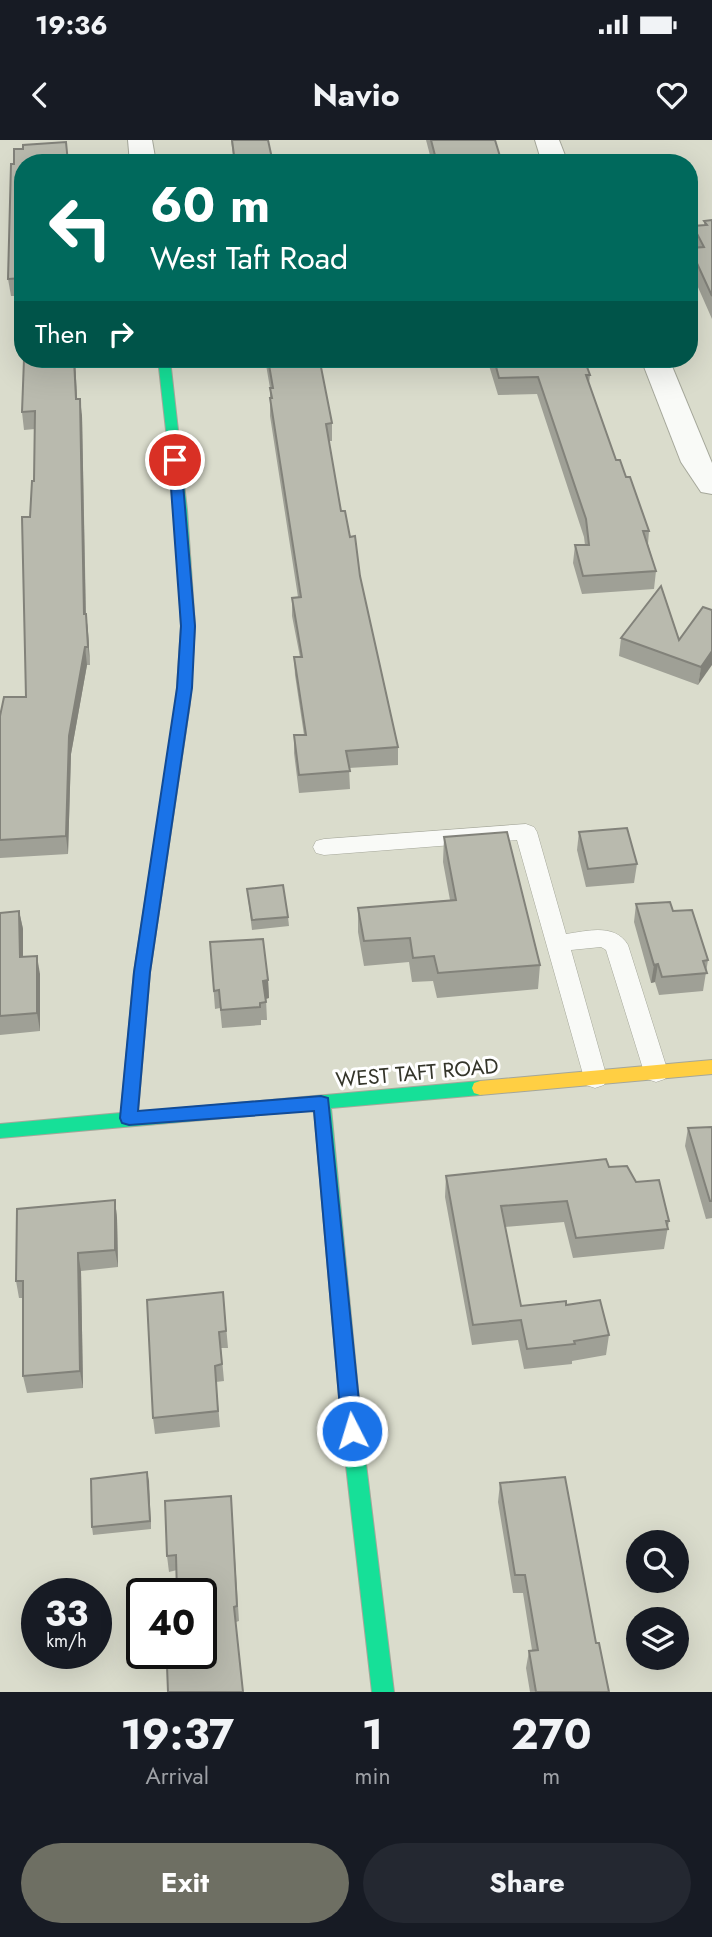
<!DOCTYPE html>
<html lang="en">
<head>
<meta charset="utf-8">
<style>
  body { margin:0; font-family:Jost,sans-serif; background:#242831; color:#f1f3f6; height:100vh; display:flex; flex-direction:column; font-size:26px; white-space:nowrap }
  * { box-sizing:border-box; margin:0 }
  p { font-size:23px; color:#9ea1a6 }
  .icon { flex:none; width:38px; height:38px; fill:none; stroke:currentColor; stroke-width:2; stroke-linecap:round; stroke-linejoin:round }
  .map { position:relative; height:1552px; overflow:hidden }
  .drawer { display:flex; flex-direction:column; background:#171b24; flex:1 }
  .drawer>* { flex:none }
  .guide { position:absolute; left:14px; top:14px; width:684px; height:214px; border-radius:28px; box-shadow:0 7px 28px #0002; background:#00695c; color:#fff; overflow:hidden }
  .tools { position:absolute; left:626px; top:1390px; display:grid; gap:14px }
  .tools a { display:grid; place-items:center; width:63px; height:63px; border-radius:50%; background:#171b24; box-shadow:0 7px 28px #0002; font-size:35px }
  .speed { position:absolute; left:21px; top:1438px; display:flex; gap:14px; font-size:35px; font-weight:700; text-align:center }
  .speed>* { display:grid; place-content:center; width:91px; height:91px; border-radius:50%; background:#171b24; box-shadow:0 7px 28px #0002; line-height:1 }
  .speed small { font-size:18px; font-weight:400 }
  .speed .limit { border:4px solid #111; border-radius:10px; background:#fff; color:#111 }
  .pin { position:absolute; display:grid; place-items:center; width:60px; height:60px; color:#fff; margin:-30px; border:4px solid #fff; border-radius:50%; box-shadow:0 2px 7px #0007 }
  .me { position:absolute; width:77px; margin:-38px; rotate:355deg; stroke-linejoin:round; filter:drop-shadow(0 0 5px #0008) }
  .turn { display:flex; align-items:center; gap:24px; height:147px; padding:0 21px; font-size:32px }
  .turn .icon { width:91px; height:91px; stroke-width:2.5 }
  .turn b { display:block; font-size:49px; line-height:60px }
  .then { display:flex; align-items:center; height:66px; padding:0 21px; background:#0003; gap:14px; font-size:26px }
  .eta { display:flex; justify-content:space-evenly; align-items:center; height:119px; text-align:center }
  .eta b { font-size:42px; font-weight:700; line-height:49px }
  .cta { display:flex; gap:14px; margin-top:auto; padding:14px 21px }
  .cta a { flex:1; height:80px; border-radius:42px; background:#6e6f63; color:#fff; font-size:28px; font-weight:700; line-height:80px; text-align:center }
  .cta a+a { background:#242831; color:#f1f3f6 }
  .status { display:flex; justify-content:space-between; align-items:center; height:49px; padding:0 35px; background:#171b24; direction:ltr }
  .status svg { height:19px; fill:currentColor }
  header { display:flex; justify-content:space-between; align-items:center; height:91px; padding:0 21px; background:#171b24; font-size:32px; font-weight:700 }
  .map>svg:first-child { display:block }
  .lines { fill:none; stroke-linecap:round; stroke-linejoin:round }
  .lane-casing { stroke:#a5a79a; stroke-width:1 }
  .street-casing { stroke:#a5a79a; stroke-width:2 }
  .fast-casing { stroke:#a5a79a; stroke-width:2 }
  .slow-casing { stroke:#a5a79a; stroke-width:2 }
  .lane { fill:#f9faf7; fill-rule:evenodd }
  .street { fill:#f9faf7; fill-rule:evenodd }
  .fast { fill:#16e098; fill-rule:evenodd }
  .slow { fill:#ffcf43; fill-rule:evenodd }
  .wall { fill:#9fa096 }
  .shaded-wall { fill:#82827a }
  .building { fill:#b9baae; stroke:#82827a; stroke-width:2 }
  .route { fill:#1a73e8; stroke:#114b97; stroke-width:2 }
  .labels { text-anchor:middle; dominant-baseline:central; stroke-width:6; stroke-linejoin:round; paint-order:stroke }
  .street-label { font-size:21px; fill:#34352a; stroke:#fff }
</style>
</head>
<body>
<div class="status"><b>19:36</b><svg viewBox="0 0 49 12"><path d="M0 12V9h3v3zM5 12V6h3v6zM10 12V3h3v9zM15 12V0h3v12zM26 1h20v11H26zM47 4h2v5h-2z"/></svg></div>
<header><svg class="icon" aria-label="back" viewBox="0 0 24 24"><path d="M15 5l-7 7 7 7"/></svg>Navio<svg class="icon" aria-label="heart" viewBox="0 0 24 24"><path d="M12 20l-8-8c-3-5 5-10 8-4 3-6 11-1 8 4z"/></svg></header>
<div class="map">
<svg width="712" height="1552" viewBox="0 0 712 1552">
  <rect width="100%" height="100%" fill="#dadccc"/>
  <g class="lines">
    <defs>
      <path id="lane" d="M526,684L534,687L537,692L566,794C587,791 615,783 628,805L668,932L665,939L656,942L647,939L644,932L606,810L601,807L571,810L607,938L604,945L595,948L586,945L517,700L324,715L316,713L313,707L316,701L324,699Z"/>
      <g id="street">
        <path d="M128,0H152L156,23H130Z"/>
        <path d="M535,0H559L568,23H542Z"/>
        <path d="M641,219H669L712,323V354L701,352L681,322Z"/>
      </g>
      <path id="fast" d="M158,219H170L187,370L195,486L190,563L150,832L138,972L480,941L486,943L488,948L486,953L480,955L331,968L362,1291L394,1552H372L342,1291L314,970L0,998V984L121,973L134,832L176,563L181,486L175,370Z"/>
      <path id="slow" d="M712,920V934L480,955L474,953L472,948L474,943L480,941Z"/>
    </defs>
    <use href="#lane" class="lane-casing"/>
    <use href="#street" class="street-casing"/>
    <use href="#fast" class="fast-casing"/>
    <use href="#slow" class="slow-casing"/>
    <use href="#lane" class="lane"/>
    <use href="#street" class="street"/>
    <use href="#fast" class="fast"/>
    <use href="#slow" class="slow"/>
  </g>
  <g class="wall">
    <path d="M231,0H268L273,23H234Z"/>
    <path d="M426,0H495L502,23H432Z"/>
    <path d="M23,23V156H11L8,139Z"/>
    <path d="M712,80V179L690,129V108H693L691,103L693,86L704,85V81Z"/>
    <path d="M265,219H298L294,224L332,283V301H329L341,371L350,397L360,436L398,607V625L349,628L350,649L299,653L294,613V595H304L295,535L294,517H300L292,476V458L298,457L270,276V248Z"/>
    <path d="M487,219H584L590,235L589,243L616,320L626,337L649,391L648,404L656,431L654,449L582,454L573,423L575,405H585L584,397L537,254L498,255Z"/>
    <path d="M77,259L82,276L86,474L88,492L90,525H87L71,614L68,714L0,718V576L26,557L30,377L34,341L35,289L24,290L22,272Z"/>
    <path d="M712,470L698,545L619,516L621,498L679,500Z"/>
    <path d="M579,692L637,724L634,743L586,747L577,710Z"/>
    <path d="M444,697L540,825L538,849L437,858L433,841L412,842L409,822L364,826L358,792V768L450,760L443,722Z"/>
    <path d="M247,749L288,777L289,786L252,790Z"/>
    <path d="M636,764L673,771L708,820L703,851L659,855L655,842L651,843L634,782Z"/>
    <path d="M19,771L23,789V817L40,834V891L0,895V773Z"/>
    <path d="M210,802L268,840L269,858L266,859L267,880H261V885L222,888L220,868L215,869Z"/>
    <path d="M712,987V1078L706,1079L685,1006L688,988Z"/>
    <path d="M609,1027L636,1042L669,1081L664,1109L573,1118L564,1082L505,1087L521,1166L566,1165L609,1195L606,1215L572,1221V1224L524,1229L518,1200L472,1205L445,1057L446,1036Z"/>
    <path d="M115,1060L117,1078L118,1127L81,1131L83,1248L27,1253L23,1236V1158H19L16,1141Z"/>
    <path d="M223,1152L228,1208H221L224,1241L216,1242L220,1287L155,1294L153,1278Z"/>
    <path d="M147,1332L151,1389L93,1395L92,1387Z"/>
    <path d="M500,1343L596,1503L609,1552H530L526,1528L529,1511L532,1510L523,1453H513L498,1362Z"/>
    <path d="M231,1356L239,1481L236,1482L180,1524L177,1430L169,1432L167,1416Z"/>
  </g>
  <g class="shaded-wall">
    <path d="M74,219H75L78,276L76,259Z"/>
    <path d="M285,219H298L280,243V226Z"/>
    <path d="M80,259L82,276L86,492L84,474Z"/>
    <path d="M86,474L88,492L90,525L88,507Z"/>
    <path d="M85,507L87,525L71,614L68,714L66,696L69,596Z"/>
    <path d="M712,511V525L698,545L701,527Z"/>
    <path d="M19,771L23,789V835L20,817Z"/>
    <path d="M37,816L40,834V891L37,873Z"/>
    <path d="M658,824L655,842L651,843L654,825Z"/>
    <path d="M268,840L269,858L264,859L263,841Z"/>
    <path d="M115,1060L117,1078L118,1127L115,1110Z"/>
    <path d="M78,1113L81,1131L83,1248L80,1231Z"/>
    <path d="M147,1332L149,1341L151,1389L150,1381Z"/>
  </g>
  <g class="building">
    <path d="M232,0H268L273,23H235Z"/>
    <path d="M431,0H495L502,23H437Z"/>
    <path d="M66,2L68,23H23V138L8,139L11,24H14V9H23V5Z"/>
    <path d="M712,80V156L690,108L704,107L693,86L707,85L704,81Z"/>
    <path d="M24,219H74L76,259H80L84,474H86L88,507H85L69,596L66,696L0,700V576L4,557H26L22,377H30L32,341H34L35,271L22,272Z"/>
    <path d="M268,219H285L280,226L320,222L332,283L326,284L341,371H345L350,397L355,396L360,436L398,607L346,611L350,631L299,635L294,595H306L294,517H302L292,458L301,457L270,258H272L270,248H273Z"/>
    <path d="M494,219H584L590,235H586L616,320H620L626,337H630L649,391H643L656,431L583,436L575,405H589L586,379L538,237L499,238Z"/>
    <path d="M661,446L679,500L703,467L712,470V511L701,527L621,498Z"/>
    <path d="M627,688L637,724L588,729L579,692Z"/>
    <path d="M507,692L540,825L438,833L434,816L413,818L410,798L364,801L358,768L456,760L444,697Z"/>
    <path d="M283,745L288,777L252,780L247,749Z"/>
    <path d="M670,762L673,771L692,770L708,820L703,821L707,833L662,837L658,824L654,825L636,764Z"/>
    <path d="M19,771L20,817L37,816V873L0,876V773Z"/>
    <path d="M263,799L268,840L263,841L266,862L260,863V867L221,870L219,850L214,851L210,802Z"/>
    <path d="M712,987V1061H710L688,988Z"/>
    <path d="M606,1019L609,1027L627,1026L636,1042L659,1040L669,1081H666L668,1089L576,1098L567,1061L501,1066L521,1166L566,1161V1165L600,1160L609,1195L574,1201L575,1204L527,1209L521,1180L473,1185L446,1036Z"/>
    <path d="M115,1060V1110L78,1113L80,1231L23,1236V1141H16L17,1069Z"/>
    <path d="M223,1152L226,1191L219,1192L222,1224L215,1226L218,1271L153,1278L147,1160Z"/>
    <path d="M147,1332L150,1381L92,1387L91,1339Z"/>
    <path d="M565,1337L596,1503H599L609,1552H536L529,1511L538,1510L525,1435H515L500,1343Z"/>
    <path d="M231,1356L237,1466L234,1467L243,1552H168L167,1526L180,1524V1514H201V1454H177L176,1415L167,1416L165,1361Z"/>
  </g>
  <path class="route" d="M175,316L181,320L195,486L192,548L150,832L138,971L321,956L328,958L362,1291L359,1297L352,1300L345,1297L342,1291L314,971L129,985L122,983L120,978L134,832L177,548L181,486L169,320Z"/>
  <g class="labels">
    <g class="street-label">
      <text transform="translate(417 933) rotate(-5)">WEST TAFT ROAD</text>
    </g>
  </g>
</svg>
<div class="tools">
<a><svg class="icon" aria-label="search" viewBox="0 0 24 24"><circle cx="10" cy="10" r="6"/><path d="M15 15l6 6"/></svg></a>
<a><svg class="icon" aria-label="layers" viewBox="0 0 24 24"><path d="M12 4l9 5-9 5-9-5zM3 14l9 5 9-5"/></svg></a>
</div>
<div class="speed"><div>33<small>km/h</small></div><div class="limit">40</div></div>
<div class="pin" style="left:175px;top:320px;background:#d93025"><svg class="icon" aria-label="arrive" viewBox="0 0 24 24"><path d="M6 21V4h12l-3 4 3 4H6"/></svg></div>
<svg class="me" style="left:352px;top:1291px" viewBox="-20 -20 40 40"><circle r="17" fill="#1a73e8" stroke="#fff" stroke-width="3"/><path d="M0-11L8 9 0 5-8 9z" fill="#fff"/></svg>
<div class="guide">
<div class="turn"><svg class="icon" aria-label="left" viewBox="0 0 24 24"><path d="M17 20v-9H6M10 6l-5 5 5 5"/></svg><div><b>60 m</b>West Taft Road</div></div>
<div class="then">Then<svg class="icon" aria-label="right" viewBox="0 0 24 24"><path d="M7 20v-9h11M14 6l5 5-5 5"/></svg></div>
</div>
</div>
<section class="drawer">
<div class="eta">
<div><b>19:37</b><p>Arrival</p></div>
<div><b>1</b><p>min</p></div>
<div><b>270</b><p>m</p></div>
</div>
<div class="cta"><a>Exit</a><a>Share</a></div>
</section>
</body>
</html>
